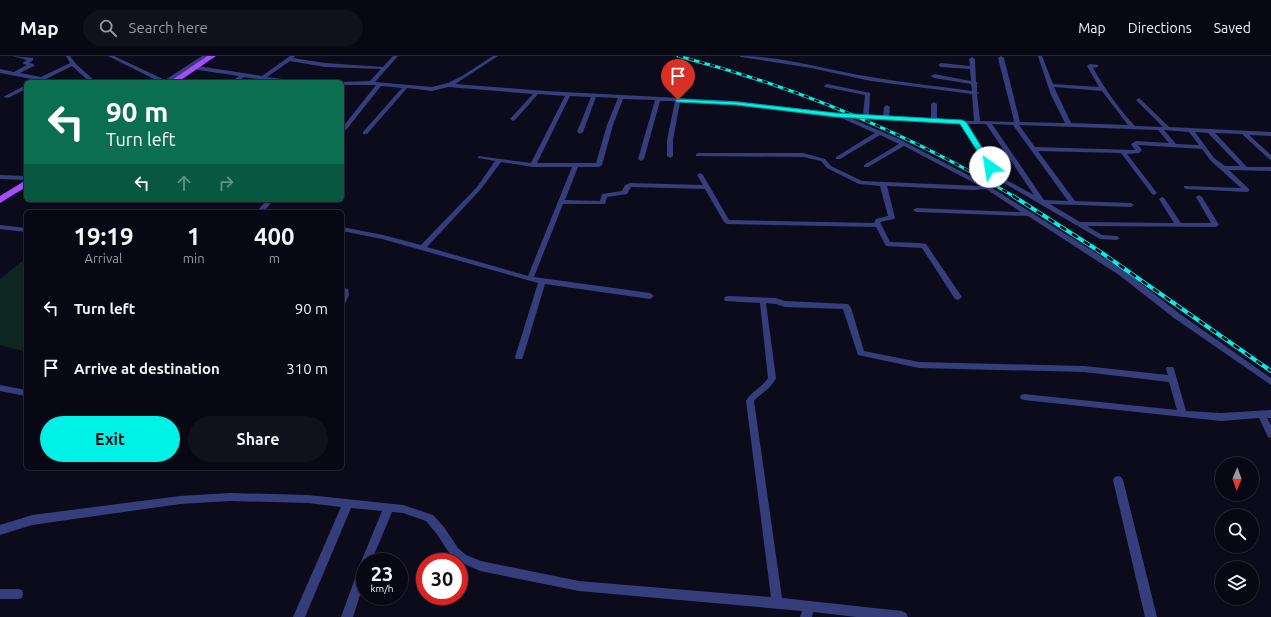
<!DOCTYPE html>
<html lang="en">
<head>
<meta charset="utf-8">
<style>
  body { margin:0; font-family:Ubuntu,sans-serif; background:#11111e; color:#f1f3f6; height:100vh; display:flex; flex-direction:column; font-size:15px; white-space:nowrap }
  * { box-sizing:border-box; margin:0 }
  p { font-size:13px; color:#989aa0 }
  .icon { flex:none; width:22px; height:22px; fill:none; stroke:currentColor; stroke-width:2; stroke-linecap:round; stroke-linejoin:round }
  .map { position:relative; flex:1; overflow:hidden }
  .details { position:absolute; left:24px; top:154px; width:320px; height:260px; display:flex; flex-direction:column; background:#080815; border-radius:6px; box-shadow:0 1px 3px #0004,0 0 0 1px #292934 }
  .details>* { flex:none }
  .banner { position:absolute; left:24px; top:24px; width:320px; height:122px; border-radius:6px; box-shadow:0 1px 3px #0004,0 0 0 1px #292934; background:#0b6e4f; color:#fff; overflow:hidden }
  .needle { width:26px; rotate:182deg }
  .controls { position:absolute; left:1215px; top:401px; display:grid; gap:8px }
  .controls a { display:grid; place-items:center; width:44px; height:44px; border-radius:50%; background:#080815; box-shadow:0 1px 3px #0004,0 0 0 1px #292934; font-size:20px }
  .speed { position:absolute; left:356px; top:497px; display:flex; gap:8px; font-size:20px; font-weight:700; text-align:center }
  .speed>* { display:grid; place-content:center; width:52px; height:52px; border-radius:50%; background:#080815; box-shadow:0 1px 3px #0004,0 0 0 1px #292934; line-height:1 }
  .speed small { font-size:10px; font-weight:400 }
  .speed .limit { border:6px solid #d22; background:#fff; color:#111 }
  .pin { position:absolute; display:grid; place-items:center; width:34px; height:34px; color:#fff; margin:-41px -17px; border-radius:50% 50% 50% 0; rotate:-45deg; box-shadow:0 0 4px #0007 }
  .pin .icon { rotate:45deg }
  .me { position:absolute; width:44px; margin:-22px; rotate:328deg; stroke-linejoin:round; filter:drop-shadow(0 0 3px #0008) }
  .turn { display:flex; align-items:center; gap:14px; height:84px; padding:0 16px; font-size:18px }
  .turn .icon { width:52px; height:52px; stroke-width:2.5 }
  .turn b { display:block; font-size:28px; line-height:34px }
  .lanes { display:flex; align-items:center; height:38px; padding:0 16px; background:#0003; justify-content:center; gap:20px; direction:ltr }
  .lanes .off { opacity:.35 }
  .eta { display:flex; justify-content:space-evenly; align-items:center; height:68px; text-align:center }
  .eta b { font-size:24px; font-weight:600; line-height:28px }
  .cta { display:flex; gap:8px; margin-top:auto; padding:8px 16px }
  .cta a { flex:1; height:46px; border-radius:24px; background:#00f1e6; color:#111; font-size:16px; font-weight:600; line-height:46px; text-align:center }
  .cta a+a { background:#11111e; color:#f1f3f6 }
  ul { padding:0; list-style:none }
  li { display:flex; align-items:center; gap:12px; height:60px; padding:0 16px }
  li div { flex:1 }
  li b { display:block; font-size:15px }
  li em { font-style:normal }
  header { display:flex; align-items:center; gap:24px; box-sizing:border-box; height:56px; padding:0 20px; background:#080815; border-bottom:1px solid #292934 }
  header strong { font-size:19px }
  nav { display:flex; gap:22px; margin-inline-start:auto; font-size:14px }
  .search { width:280px; height:36px; background:#11111e; display:flex; align-items:center; gap:10px; box-sizing:border-box; padding:0 14px; border-radius:22px; color:#989aa0; font-size:15px }
  .map>svg:first-child { display:block }
  .green { fill:#0e2621 }
  .lines { fill:none; stroke-linecap:round; stroke-linejoin:round }
  .street { fill:#363d7b; fill-rule:evenodd }
  .primary { fill:#a34dff; fill-rule:evenodd }
  .rail-far1-casing { stroke:#00f1e6; stroke-width:3 }
  .rail-casing { stroke:#00f1e6; stroke-width:4 }
  .rail-far1 { stroke:#0b0b1c; stroke-width:2; stroke-dasharray:5.5; stroke-linecap:butt }
  .rail { stroke:#0b0b1c; stroke-width:2.5; stroke-dasharray:7; stroke-linecap:butt }
  .route { fill:#00f1e6; stroke:#009d96 }
</style>
</head>
<body>
<header>
<strong>Map</strong>
<div class="search"><svg class="icon" aria-label="search" viewBox="0 0 24 24"><circle cx="10" cy="10" r="6"/><path d="M15 15l6 6"/></svg>Search here</div>
<nav><a>Map</a><a>Directions</a><a>Saved</a></nav>
</header>
<div class="map">
<svg width="1271" height="561" viewBox="0 0 1271 561">
  <rect width="100%" height="100%" fill="#0b0b1c"/>
  <path class="green" d="M26,202V296L0,289V223Z"/>
  <g class="lines">
    <g class="street">
      <path d="M12,0L33,2V4L29,7L34,8V10L20,17L41,21L70,7L66,0H70L76,8L96,26H90L72,10L40,26H36L37,24L0,17V13L14,16L27,9L22,7L27,4Z"/>
      <path d="M108,0H114L165,24L202,0H207L170,26H160Z"/>
      <path d="M290,0H295L293,2L325,7L383,11L393,0H398L375,26L432,31L448,27L462,20L493,0H498L455,28L545,35L737,45L836,57L863,59L865,39L825,31L824,30L827,28L870,37L869,59L883,60L884,51L887,49L890,51L889,61L931,63V48L934,46L937,48V64L974,65L972,38L871,25L811,12L741,1L739,0C784,0 827,14 871,21C905,27 938,30 972,35L971,28L934,22L931,20L934,18L971,25L970,13L941,11L938,9L941,7L970,10L969,3L972,1L975,3L976,26L978,27L977,28V36L979,37L977,38L980,65L1013,66L1014,65L998,2L1001,0L1004,2L1020,66L1065,67L1051,39L1038,0H1042L1053,28L1099,31L1087,10L1090,8L1098,9V11L1093,12C1105,33 1118,52 1135,70L1163,71L1136,44L1139,42L1169,71L1271,76V80L1249,79L1271,99V104L1269,103L1242,78L1215,77L1247,111H1271V115L1229,114L1249,133V135L1247,136L1186,133L1184,132V130L1241,132L1210,104L1202,93L1138,89L1142,94L1139,97L1127,98L1157,137L1154,139L1152,138L1121,97L1038,95L1075,145L1131,147L1134,149L1131,151L1050,148L1080,166L1174,167L1159,143L1162,141L1164,142L1181,167H1211L1196,141L1199,139L1202,141L1219,169L1216,171L1087,170L1102,179L1117,180L1120,182L1117,184L1100,183L997,123L960,68L850,62L897,82L989,130L1125,215L1180,258L1271,322V329L1174,262L1119,219L1028,160L916,156L913,154L916,152L1021,156L986,133L974,134L887,130L895,162L894,163L880,166L890,186L919,187L926,188L962,241L958,244L955,243L922,192L886,190L876,171L727,168L724,166L705,133L631,131L627,138L607,141L605,148H563L534,221L650,237L654,240L650,243L545,228L523,301L522,303H516L515,301L538,227L382,183L342,175V171L383,179L421,189L477,131L495,105L478,102V100L531,107L565,40L538,38L515,64L513,65L510,63L511,62L533,38L448,31L432,35L407,32L367,78H363V76L402,32L381,30L346,74H342V72L376,29H342V26H340L370,25L381,13L325,11L290,5L267,21L290,24L293,26H280L244,21L237,26H231L239,20L198,14L195,12L198,10L262,20ZM1054,31L1102,35L1128,69L1071,67ZM570,40L591,41L577,76L580,78L583,76L596,41L618,42L607,69L596,107H537ZM623,43L655,44L638,103L641,105L644,103L660,45H675L667,84V100L670,102L673,100V84L680,46L737,49L839,61L875,77L836,101V103H840L880,79L899,88L864,109V111H868L904,90L980,130L862,125L831,110L825,103L803,97H698L696,98V100L803,101L821,105L827,112L859,128L880,130L888,160L876,163L874,167L729,164L703,119L700,117L697,119L703,129L630,127L625,129L622,135L602,138L600,145L565,144L578,111H599L602,109L613,69ZM966,68H986L1034,139L1001,121ZM992,68L1013,69L1068,145L1044,144ZM1019,69L1158,74L1169,87L1136,85L1131,88L1135,94L1035,91ZM1164,74L1189,76L1199,89L1176,88ZM1195,76L1208,77L1240,110H1225L1214,102ZM501,106L533,111H572L528,220L427,191L481,133Z"/>
      <path d="M26,29V33L8,42L3,41Z"/>
      <path d="M0,119L25,120L26,124L0,123Z"/>
      <path d="M267,144H274L263,156H256Z"/>
      <path d="M0,169L26,172V176L0,173Z"/>
      <path d="M342,231L348,233L349,239L345,248L342,249Z"/>
      <path d="M728,240L776,242L785,245L848,248L851,252L864,295L919,306L1084,310L1168,319L1166,313L1167,311H1173L1174,313L1186,355L1221,357L1271,354V362H1267L1271,369V382L1268,381L1259,362L1221,365L1024,344L1021,343L1020,341L1021,339L1024,338L1177,354L1169,326L1084,316L919,312L858,299L843,253L785,251L776,248L766,247L776,322C770,334 762,336 754,345L782,542L902,555L906,557L908,561H856L813,556L812,561H800L802,555L579,535L480,515L458,505L450,498L436,477L426,465L403,457L392,456L371,506H365V524L353,561H341L361,506L382,455L351,452L305,561H293L341,451L308,447L230,445L180,448L32,469L0,479V469L32,459L180,440L230,437L308,439L403,449L433,459L444,471L458,492L466,499L481,505L579,525L771,541L746,345C751,335 762,332 768,322L760,247L725,245L724,243L725,241Z"/>
      <path d="M0,329L26,334V340L0,335Z"/>
      <path d="M1118,420L1121,421L1123,424L1157,561H1145L1113,424L1115,421Z"/>
      <path d="M0,533H18L22,534L23,538L22,542L18,543H0Z"/>
    </g>
    <g class="primary">
      <path d="M207,0H216L178,26H169Z"/>
      <path d="M26,124V131L0,147V140Z"/>
    </g>
    <defs>
      <path id="rail-far1" d="M678,0C797,31 909,78 1015,141"/>
      <path id="rail" d="M1013,140L1102,197L1271,315"/>
    </defs>
    <use href="#rail-far1" class="rail-far1-casing"/>
    <use href="#rail" class="rail-casing"/>
    <use href="#rail-far1" class="rail-far1"/>
    <use href="#rail" class="rail"/>
  </g>
  <path class="route" d="M676,43L737,46L836,57L962,64L966,66L994,111L993,112H988L960,68L836,61L737,49L678,46H676Z"/>
</svg>
<div class="controls">
<a><svg class="needle" viewBox="-14 -14 28 28"><path d="M0-13l5 13h-10z" fill="#e53935"/><path d="M0 13l5-13h-10z" fill="#989aa0"/></svg></a>
<a><svg class="icon" aria-label="search" viewBox="0 0 24 24"><circle cx="10" cy="10" r="6"/><path d="M15 15l6 6"/></svg></a>
<a><svg class="icon" aria-label="layers" viewBox="0 0 24 24"><path d="M12 4l9 5-9 5-9-5zM3 14l9 5 9-5"/></svg></a>
</div>
<div class="speed"><div>23<small>km/h</small></div><div class="limit">30</div></div>
<div class="pin" style="left:678px;top:44px;background:#d93025"><svg class="icon" aria-label="arrive" viewBox="0 0 24 24"><path d="M6 21V4h12l-3 4 3 4H6"/></svg></div>
<svg class="me" style="left:990px;top:111px" viewBox="-20 -20 40 40"><circle r="19" fill="#fff"/><path d="M0-13L10 11 0 6-10 11z" fill="#00f1e6"/></svg>
<div class="banner">
<div class="turn"><svg class="icon" aria-label="left" viewBox="0 0 24 24"><path d="M17 20v-9H6M10 6l-5 5 5 5"/></svg><div><b>90 m</b>Turn left</div></div>
<div class="lanes"><svg class="icon" aria-label="left" viewBox="0 0 24 24"><path d="M17 20v-9H6M10 6l-5 5 5 5"/></svg><svg class="icon off" aria-label="ahead" viewBox="0 0 24 24"><path d="M12 20V5M6 11l6-6 6 6"/></svg><svg class="icon off" aria-label="right" viewBox="0 0 24 24"><path d="M7 20v-9h11M14 6l5 5-5 5"/></svg></div>
</div>
<section class="details">
<div class="eta">
<div><b>19:19</b><p>Arrival</p></div>
<div><b>1</b><p>min</p></div>
<div><b>400</b><p>m</p></div>
</div>
<ul>
<li><svg class="icon" aria-label="left" viewBox="0 0 24 24"><path d="M17 20v-9H6M10 6l-5 5 5 5"/></svg><div><b>Turn left</b></div><em>90 m</em></li>
<li><svg class="icon" aria-label="arrive" viewBox="0 0 24 24"><path d="M6 21V4h12l-3 4 3 4H6"/></svg><div><b>Arrive at destination</b></div><em>310 m</em></li>
</ul>
<div class="cta"><a>Exit</a><a>Share</a></div>
</section>
</div>
</body>
</html>
